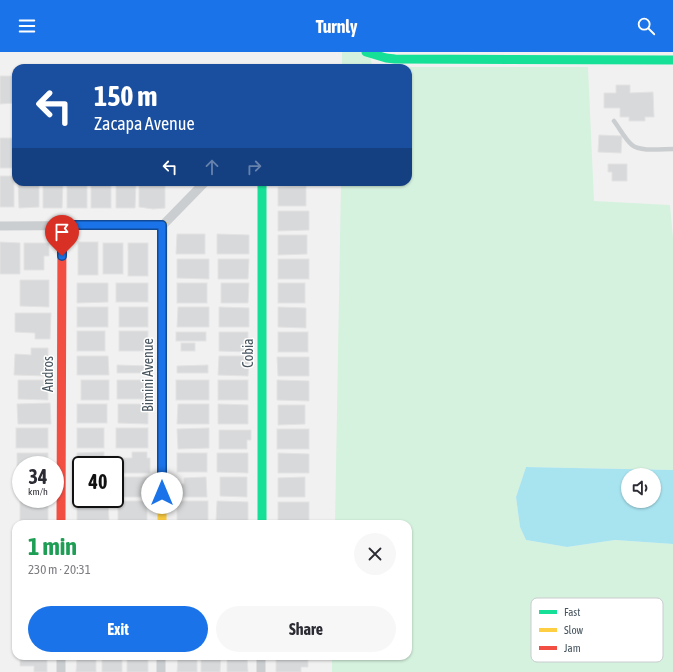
<!DOCTYPE html>
<html lang="en">
<head>
<meta charset="utf-8">
<style>
  body { margin:0; font-family:"Asap Condensed",sans-serif; background:#f7f7f7; color:#2b2b33; height:100vh; display:flex; flex-direction:column; font-size:15px; white-space:nowrap }
  * { box-sizing:border-box; margin:0 }
  p { font-size:13px; color:#7c7c81 }
  .icon { flex:none; width:22px; height:22px; fill:none; stroke:currentColor; stroke-width:2; stroke-linecap:round; stroke-linejoin:round }
  .map { position:relative; flex:1; overflow:hidden }
  .details { position:absolute; left:12px; top:468px; width:400px; height:140px; display:flex; flex-direction:column; background:#fff; border-radius:12px; box-shadow:0 1px 3px #0004 }
  .details>* { flex:none }
  .hud { position:absolute; left:12px; top:12px; width:400px; height:122px; border-radius:12px; box-shadow:0 1px 3px #0004; background:#1a4fa0; color:#fff; overflow:hidden }
  .fabs { position:absolute; left:621px; top:416px; display:grid; gap:8px }
  .fabs a { display:grid; place-items:center; width:40px; height:40px; border-radius:50%; background:#fff; box-shadow:0 1px 3px #0004; font-size:20px }
  .speed { position:absolute; left:12px; top:404px; display:flex; gap:8px; font-size:20px; font-weight:700; text-align:center }
  .speed>* { display:grid; place-content:center; width:52px; height:52px; border-radius:50%; background:#fff; box-shadow:0 1px 3px #0004; line-height:1 }
  .speed small { font-size:10px; font-weight:400 }
  .speed .limit { border:2px solid #111; border-radius:6px; background:#fff; color:#111 }
  .pin { position:absolute; display:grid; place-items:center; width:34px; height:34px; color:#fff; margin:-41px -17px; border-radius:50% 50% 50% 0; rotate:-45deg; box-shadow:0 0 4px #0007 }
  .pin .icon { rotate:45deg }
  .me { position:absolute; width:44px; margin:-22px; rotate:0deg; stroke-linejoin:round; filter:drop-shadow(0 0 3px #0008) }
  .turn { display:flex; align-items:center; gap:14px; height:84px; padding:0 16px; font-size:18px }
  .turn .icon { width:52px; height:52px; stroke-width:2.5 }
  .turn b { display:block; font-size:28px; line-height:34px }
  .lanes { display:flex; align-items:center; height:38px; padding:0 16px; background:#0003; justify-content:center; gap:20px; direction:ltr }
  .lanes .off { opacity:.35 }
  .round { display:grid; place-items:center; flex:none; width:42px; height:42px; border-radius:21px; background:#f7f7f7 }
  .overview { display:flex; align-items:center; justify-content:space-between; height:68px; padding:0 16px }
  h1 { font-size:24px; font-weight:700; line-height:30px; color:#1e9e55 }
  .primary-button { display:flex; gap:8px; margin-top:auto; padding:8px 16px }
  .primary-button a { flex:1; height:46px; border-radius:24px; background:#1a73e8; color:#fff; font-size:16px; font-weight:700; line-height:46px; text-align:center }
  .primary-button a+a { background:#f7f7f7; color:#2b2b33 }
  header { display:flex; justify-content:space-between; align-items:center; height:52px; padding:0 16px; background:#1a73e8; color:#fff; font-size:18px; font-weight:700 }
  .map>svg:first-child { display:block }
  .green { fill:#d5f2de }
  .water { fill:#a8e4f0; fill-rule:evenodd }
  .building { fill:#d8d9da; stroke:#e3e3e4 }
  .lines { fill:none; stroke-linecap:round; stroke-linejoin:round }
  .lane { stroke:#cbced0; stroke-width:4.5 }
  .street { stroke:#cbced0; stroke-width:9 }
  .fast { stroke:#16e098; stroke-width:9 }
  .slow { stroke:#ffcf43; stroke-width:9 }
  .jam { stroke:#f24e42; stroke-width:9 }
  .route-casing { stroke:#114b97; stroke-width:10 }
  .route { stroke:#1a73e8; stroke-width:7 }
  .labels { text-anchor:middle; dominant-baseline:central; stroke-width:3; stroke-linejoin:round; paint-order:stroke }
  .street-label { font-size:14px; fill:#47555f; stroke:#fff }
  .key { fill:#fff; stroke:#c8cccf; stroke-width:1 }
  .key-label { font-size:11px; fill:#47555f }
</style>
</head>
<body>
<header><svg class="icon" aria-label="menu" viewBox="0 0 24 24"><path d="M4 6h16M4 12h16M4 18h16"/></svg>Turnly<svg class="icon" aria-label="search" viewBox="0 0 24 24"><circle cx="10" cy="10" r="6"/><path d="M15 15l6 6"/></svg></header>
<div class="map">
<svg width="673" height="620" viewBox="0 0 673 620">
  <rect width="100%" height="100%" fill="#f2f1f1"/>
  <path class="green" d="M342,0H370L372,15H588L594,149L670,153L673,186V418L526,415L516,445L520,475L526,488L567,495L615,488L673,492V620H332V604H408V472H335L341,130H408V16H342Z"/>
  <path class="water" d="M526,415L673,418V492L615,488L567,495L526,488L520,475L516,445ZM628,423H654V449H628Z"/>
  <g class="building">
    <path d="M0,24H14L15,51L0,52Z"/>
    <path d="M616,33H630V41L653,40L654,65H645V69H629V65H620V56H604V41H616Z"/>
    <path d="M599,83L622,84L621,101L598,100Z"/>
    <rect x="0" y="86" width="14" height="30"/>
    <path d="M608,112H627V129H612V120H608Z"/>
    <rect x="0" y="124" width="14" height="31"/>
    <path d="M18,130H39V155L19,156Z"/>
    <path d="M43,130H63L62,156H43Z"/>
    <rect x="67" y="130" width="20" height="26"/>
    <rect x="91" y="130" width="20" height="26"/>
    <path d="M116,130H136L135,156H116Z"/>
    <path d="M139,130H165V156L153,157L139,155Z"/>
    <path d="M306,134V154H278V135Z"/>
    <path d="M278,159H309V178L278,179Z"/>
    <path d="M177,182H205V202H176Z"/>
    <path d="M217,182L249,183V202H217Z"/>
    <path d="M278,183H307V202L278,203Z"/>
    <path d="M0,190L20,191V222H0Z"/>
    <rect x="78" y="190" width="20" height="33"/>
    <path d="M24,191H49V204H44V218H24Z"/>
    <rect x="103" y="191" width="20" height="31"/>
    <rect x="128" y="191" width="20" height="33"/>
    <path d="M177,207H209V227L177,226Z"/>
    <path d="M218,207H249L248,227H218Z"/>
    <rect x="278" y="207" width="31" height="20"/>
    <path d="M20,228H49V255L20,254Z"/>
    <path d="M77,231H108V250L77,251Z"/>
    <rect x="116" y="231" width="32" height="19"/>
    <rect x="177" y="231" width="30" height="20"/>
    <path d="M221,231H249L248,251H221Z"/>
    <rect x="278" y="231" width="27" height="20"/>
    <rect x="77" y="255" width="31" height="20"/>
    <rect x="119" y="255" width="29" height="20"/>
    <path d="M178,255H209V275H177Z"/>
    <path d="M219,255L249,256V275H219Z"/>
    <path d="M278,255L306,256V276L278,275Z"/>
    <path d="M15,261H51L50,287H35V281L15,280Z"/>
    <rect x="77" y="279" width="28" height="20"/>
    <rect x="119" y="279" width="29" height="20"/>
    <rect x="176" y="280" width="30" height="9"/>
    <path d="M219,280H248V300L219,299Z"/>
    <rect x="278" y="280" width="30" height="20"/>
    <rect x="181" y="291" width="14" height="8"/>
    <path d="M31,296H48V324L14,323L15,302L31,303Z"/>
    <path d="M77,304H108L109,323H77Z"/>
    <path d="M219,304H249L248,324L218,323Z"/>
    <path d="M277,305H309V324H278Z"/>
    <path d="M117,313L148,314V321H117Z"/>
    <path d="M208,313V321H177V314Z"/>
    <path d="M18,328H48V348L18,347Z"/>
    <rect x="81" y="328" width="28" height="20"/>
    <path d="M117,328H148L149,347H117Z"/>
    <rect x="176" y="328" width="33" height="20"/>
    <rect x="218" y="328" width="30" height="20"/>
    <path d="M277,328L309,329V349L277,348Z"/>
    <path d="M50,351L51,372H18L17,352Z"/>
    <rect x="77" y="352" width="30" height="19"/>
    <path d="M118,352H148V372L118,371Z"/>
    <path d="M178,352H209V372H177Z"/>
    <path d="M218,352L248,353V372H218Z"/>
    <path d="M278,353H305V372L278,373Z"/>
    <rect x="16" y="376" width="32" height="20"/>
    <rect x="77" y="376" width="27" height="20"/>
    <rect x="116" y="376" width="32" height="20"/>
    <path d="M209,376V396L178,397L177,377Z"/>
    <rect x="277" y="377" width="32" height="20"/>
    <path d="M219,378H251V388H247V397H219Z"/>
    <path d="M104,400V413H81V420H77V401Z"/>
    <path d="M132,400H147V406H150V421H116V406H132Z"/>
    <path d="M17,401H48V413H21V421L17,420Z"/>
    <rect x="177" y="401" width="30" height="19"/>
    <path d="M217,401H248V421L217,420Z"/>
    <path d="M278,401L309,402V421H278Z"/>
    <rect x="78" y="424" width="3" height="20"/>
    <rect x="16" y="425" width="5" height="19"/>
    <rect x="116" y="425" width="32" height="20"/>
    <path d="M206,425L207,445H178L177,432H184V426Z"/>
    <path d="M220,425H247V445L220,444Z"/>
    <path d="M305,425V445H278V426Z"/>
    <rect x="20" y="449" width="28" height="20"/>
    <path d="M77,449H108L109,468L77,469Z"/>
    <rect x="118" y="449" width="29" height="20"/>
    <rect x="177" y="449" width="31" height="20"/>
    <path d="M217,449L248,450V470L216,469Z"/>
    <rect x="278" y="450" width="31" height="20"/>
    <path d="M20,604H47V620H34V614H20Z"/>
    <path d="M77,604H96V620H76Z"/>
    <rect x="102" y="604" width="20" height="16"/>
    <rect x="127" y="604" width="21" height="16"/>
    <path d="M178,604H197V620H177Z"/>
    <path d="M201,604H221L220,620H201Z"/>
    <path d="M227,604H247L248,620H227Z"/>
    <path d="M276,604H308V615H301V620H276Z"/>
  </g>
  <g class="lines">
    <path class="lane" d="M614,69C620,77 625,87 632,93C640,100 662,97 673,97"/>
    <g class="street">
      <path d="M0,174L163,173L205,130"/>
      <path d="M61,620V604"/>
      <path d="M161,620V604"/>
      <path d="M261,620V604"/>
    </g>
    <g class="fast">
      <path d="M366,0L386,6L395,7L673,8"/>
      <path d="M262,130V472"/>
    </g>
    <path class="slow" d="M162,472L163,173"/>
    <path class="jam" d="M61,472L62,173"/>
  </g>
  <g class="lines">
    <defs>
      <path id="route" d="M62,204V173H162V441"/>
    </defs>
    <use href="#route" class="route-casing"/>
    <use href="#route" class="route"/>
  </g>
  <g class="labels">
    <g class="street-label">
      <text transform="translate(248 301) rotate(-90)">Cobia</text>
      <text transform="translate(48 322) rotate(-90)">Andros</text>
      <text transform="translate(148 323) rotate(-90)">Bimini Avenue</text>
    </g>
  </g>
  <rect x="531" y="546" width="132" height="64" rx="6" class="key"/>
  <rect x="539" y="558" width="18" height="4" fill="#16e098"/>
  <rect x="539" y="576" width="18" height="4" fill="#ffcf43"/>
  <rect x="539" y="594" width="18" height="4" fill="#f24e42"/>
  <g class="key-label">
    <text x="564" y="564">Fast</text>
    <text x="564" y="582">Slow</text>
    <text x="564" y="600">Jam</text>
  </g>
</svg>
<div class="fabs">
<a><svg class="icon" aria-label="sound" viewBox="0 0 24 24"><path d="M4 9h4l5-4v14l-5-4H4zM17 9q2 3 0 6"/></svg></a>
</div>
<div class="speed"><div>34<small>km/h</small></div><div class="limit">40</div></div>
<div class="pin" style="left:62px;top:204px;background:#d93025"><svg class="icon" aria-label="arrive" viewBox="0 0 24 24"><path d="M6 21V4h12l-3 4 3 4H6"/></svg></div>
<svg class="me" style="left:162px;top:441px" viewBox="-20 -20 40 40"><circle r="19" fill="#fff"/><path d="M0-13L10 11 0 6-10 11z" fill="#1a73e8"/></svg>
<div class="hud">
<div class="turn"><svg class="icon" aria-label="left" viewBox="0 0 24 24"><path d="M17 20v-9H6M10 6l-5 5 5 5"/></svg><div><b>150 m</b>Zacapa Avenue</div></div>
<div class="lanes"><svg class="icon" aria-label="left" viewBox="0 0 24 24"><path d="M17 20v-9H6M10 6l-5 5 5 5"/></svg><svg class="icon off" aria-label="ahead" viewBox="0 0 24 24"><path d="M12 20V5M6 11l6-6 6 6"/></svg><svg class="icon off" aria-label="right" viewBox="0 0 24 24"><path d="M7 20v-9h11M14 6l5 5-5 5"/></svg></div>
</div>
<section class="details">
<div class="overview"><div><h1>1 min</h1><p>230 m · 20:31</p></div><a class="round"><svg class="icon" aria-label="close" viewBox="0 0 24 24"><path d="M6 6l12 12M18 6L6 18"/></svg></a></div>
<div class="primary-button"><a>Exit</a><a>Share</a></div>
</section>
</div>
</body>
</html>
